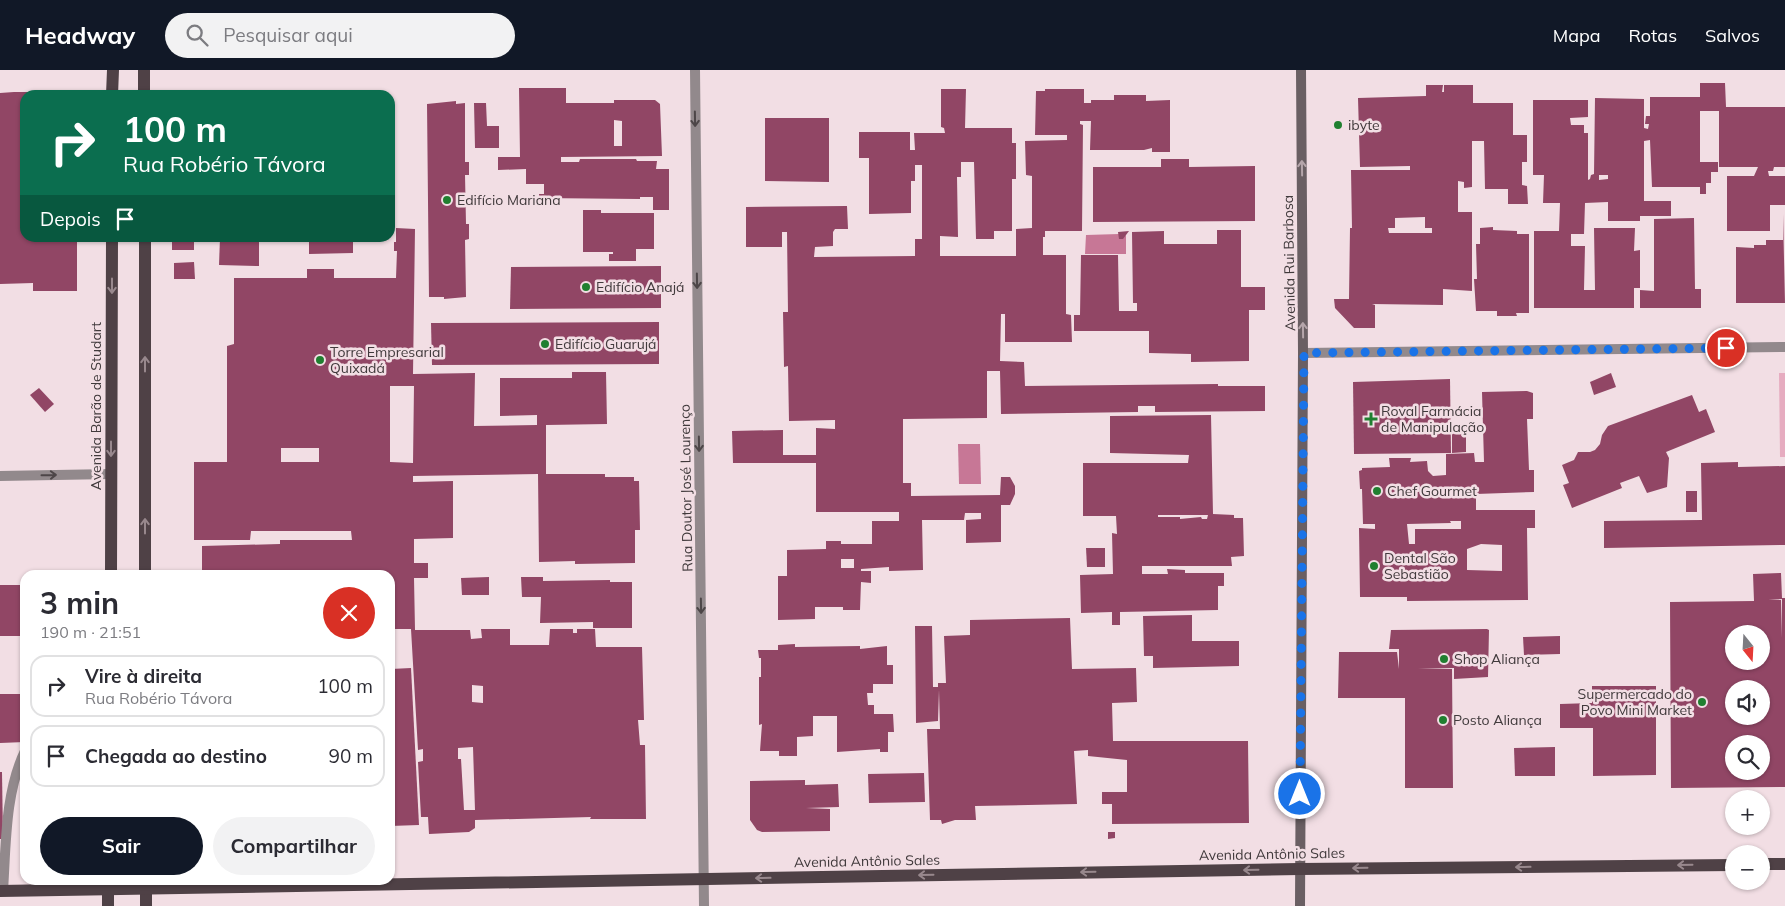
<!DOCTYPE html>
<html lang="pt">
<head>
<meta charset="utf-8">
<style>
  body { margin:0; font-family:Mulish,sans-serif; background:#f2f2f3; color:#2b2b33; height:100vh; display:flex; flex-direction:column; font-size:19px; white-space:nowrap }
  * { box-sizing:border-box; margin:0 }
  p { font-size:16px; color:#7c7c81 }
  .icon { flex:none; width:28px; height:28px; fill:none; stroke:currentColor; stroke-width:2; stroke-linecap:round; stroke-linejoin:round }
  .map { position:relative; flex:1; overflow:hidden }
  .side { position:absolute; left:20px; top:500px; width:375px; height:315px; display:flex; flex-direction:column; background:#fff; border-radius:15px; box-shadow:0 1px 4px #0004 }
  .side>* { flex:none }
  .guide { position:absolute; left:20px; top:20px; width:375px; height:152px; border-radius:15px; box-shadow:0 1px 4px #0004; background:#0b6e4f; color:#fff; overflow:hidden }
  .needle { width:32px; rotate:162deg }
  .controls { position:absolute; left:1725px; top:555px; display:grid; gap:10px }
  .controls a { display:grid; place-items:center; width:45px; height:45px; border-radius:50%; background:#fff; box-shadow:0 1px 4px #0004; font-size:25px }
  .pin { position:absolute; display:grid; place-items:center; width:42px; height:42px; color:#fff; margin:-21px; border:2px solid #fff; border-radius:50%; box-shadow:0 1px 5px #0007 }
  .me { position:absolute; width:55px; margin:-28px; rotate:0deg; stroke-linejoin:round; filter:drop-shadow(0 0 4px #0008) }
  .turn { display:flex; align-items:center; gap:18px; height:105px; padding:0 20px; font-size:22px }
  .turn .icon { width:65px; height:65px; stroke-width:2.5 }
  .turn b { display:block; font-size:35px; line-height:42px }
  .then { display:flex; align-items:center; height:48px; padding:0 20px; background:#0003; gap:10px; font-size:19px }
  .round { display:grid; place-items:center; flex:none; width:52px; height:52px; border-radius:26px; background:#f2f2f3 }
  .headline { display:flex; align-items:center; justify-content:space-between; height:85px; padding:0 20px }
  h1 { font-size:30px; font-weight:700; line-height:38px }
  .action { display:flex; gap:10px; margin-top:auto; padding:10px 20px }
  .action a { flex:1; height:58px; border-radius:30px; background:#111827; color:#fff; font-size:20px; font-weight:700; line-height:58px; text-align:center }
  .action a+a { background:#f2f2f3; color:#2b2b33 }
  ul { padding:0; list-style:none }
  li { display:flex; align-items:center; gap:15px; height:62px; margin:0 10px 8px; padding:0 10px; border:2px solid #e1e1e2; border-radius:15px }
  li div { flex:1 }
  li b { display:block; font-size:19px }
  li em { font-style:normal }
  header { display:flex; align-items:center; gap:30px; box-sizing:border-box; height:70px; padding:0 25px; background:#111827; color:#fff }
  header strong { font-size:24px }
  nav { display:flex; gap:28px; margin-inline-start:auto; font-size:18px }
  .search { width:350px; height:45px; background:#f2f2f3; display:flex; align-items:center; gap:12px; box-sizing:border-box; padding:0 18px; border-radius:28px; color:#7c7c81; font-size:19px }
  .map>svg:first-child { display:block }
  .green { fill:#e6acc0 }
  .water { fill:#c77796 }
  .building { fill:#914665; fill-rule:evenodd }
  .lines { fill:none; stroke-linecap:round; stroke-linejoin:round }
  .service { stroke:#92898c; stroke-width:10 }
  .minor { stroke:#92898c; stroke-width:10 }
  .tertiary { stroke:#92898c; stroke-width:10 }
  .secondary { stroke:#6a5f63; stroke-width:10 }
  .primary { stroke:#4f4146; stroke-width:12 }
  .oneway { stroke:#4d4648 }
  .oneway2 { stroke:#b5a5aa }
  .oneway3 { stroke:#98888d }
  .route { stroke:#1a73e8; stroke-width:9; stroke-dasharray:0 16.2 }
  .poi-dot { fill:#207f30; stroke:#f2dee4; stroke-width:2 }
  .labels { text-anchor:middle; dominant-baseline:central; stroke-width:5; stroke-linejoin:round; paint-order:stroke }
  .poi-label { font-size:14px; fill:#413a3c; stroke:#f2dee4; text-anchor:start }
  .street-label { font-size:14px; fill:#413a3c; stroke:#f2dee4 }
</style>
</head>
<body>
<header>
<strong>Headway</strong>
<div class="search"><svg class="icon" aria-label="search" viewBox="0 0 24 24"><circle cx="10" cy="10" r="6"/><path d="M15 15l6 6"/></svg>Pesquisar aqui</div>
<nav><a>Mapa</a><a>Rotas</a><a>Salvos</a></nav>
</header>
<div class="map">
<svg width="1785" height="836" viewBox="0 0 1785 836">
  <rect width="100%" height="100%" fill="#f2dee4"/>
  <path class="green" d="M1779,303H1785V387H1780Z"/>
  <g class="water">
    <path d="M1119,164V169L1126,165V184H1085L1086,165Z"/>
    <path d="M958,374H980L981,414H959Z"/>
  </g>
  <g class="building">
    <path d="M1700,13H1725L1726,37H1785V97H1774L1773,101H1768L1769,106H1785V135H1770V161H1727V106H1754L1758,97H1719V41H1700V92H1718V102H1711V113H1706V124H1700V117H1652L1650,70L1644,71V131H1671V146H1640V151H1608V132L1585,133L1584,164H1571V176H1585L1584,220H1595L1594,158H1635L1634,181L1640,180V218H1634V238H1534V161H1559L1560,133H1543L1544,105H1533V30H1588V47L1570,48L1571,55H1584V63H1588V110L1590,109L1591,105L1594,104L1595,28L1644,29V58L1648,59L1649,54H1645L1646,46H1650V27H1700ZM1599,105H1608V109L1599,110Z"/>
    <path d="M1426,15H1443L1442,22H1444V15H1473V33H1513V65H1527V92H1522V115L1527,116L1528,134H1508V119H1485L1484,71H1472V117L1464,118V112L1458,111V142H1472V221L1443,219V235L1372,234L1375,235V258H1354L1335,238L1334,229H1349L1350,158H1352L1351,100H1410V96L1360,97L1358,28L1426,26ZM1425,147V158H1432V163H1389L1388,158H1395V148Z"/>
    <path d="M519,18H566V33H614V30H655L660,34L662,86L561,87V92H579L580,89H636L637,91H657L656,99H669V140H653V127H640V129L539,128V124H544V114H526V99L498,100V87H520ZM614,50L622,51V76H614Z"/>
    <path d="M941,19H966L965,58H1012V73H1016V109H1012V161H994V169H976L974,92H961V107H957L958,167L940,166V186H1016V159L1032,158V106L1026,105L1025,71L1067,70V65H1035L1036,21H1045V19H1084V33H1091V30H1114V25H1146V31L1170,30V82H1152V78L1144,80H1090L1091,51H1080V54L1083,55L1082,161H1045V167H1043V185H1066V244L1071,245L1072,272H1005V244H1001L1000,291L1024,292L1025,316L1218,314V316H1265V341L1155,342V336H1138V342L1001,344L1000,301H987V348L903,349V413H911V426L1000,425L1001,407H1010L1015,416V424L1010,435H1001V472L966,473V450L981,449V443H965L964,450H922L923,500L889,501V497L861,499V501H871V513L861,512L860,540H843V537H815V549L778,550V506H787V480L826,479V471H841V474H872V451H899V442H816V393H733L732,361L783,360V385H816V358L835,359V350L789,351L788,296L784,297L783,242H788L787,162H782V177H746V137L847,136L848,159H835L833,162V176L815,177L814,187L915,186V169H922V95H915V111H911V143L869,144V88H859V62H910V80H915L914,63H945L944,58L941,57ZM841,489H854V498H841Z"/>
    <path d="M14,22H61V25H25V168H77V221H33V213L0,214V23Z"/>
    <path d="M456,31V34L465,33V92H469V105H465L466,154H469V169L465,170L466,227L444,229V227H429L427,34Z"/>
    <path d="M474,33H486L487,56H499V78H475Z"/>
    <path d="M765,48H829V112L765,111Z"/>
    <path d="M1161,89H1189V97L1255,96V151L1093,152V97H1161Z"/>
    <path d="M583,140H601V143H654V179H636V191H609V184H613V182H583Z"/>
    <path d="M1783,144L1785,233H1736V177L1754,178V175H1766V170H1783Z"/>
    <path d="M1694,148L1695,219H1701V238H1640V220L1654,221V149Z"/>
    <path d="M1493,157V160L1517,161V164H1529V243H1516L1517,246H1497V241H1476L1474,209H1477L1476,174H1480V158Z"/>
    <path d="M396,158L415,159L413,304L475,303L474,356L537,355V345L500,346V308H572V302H606L607,354L546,355V404H605V407H634V411H639L640,460H635V493L575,494V491L539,492L538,404L413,406V412L453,411V468L414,469V493H428V508H414L415,560H470L471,569L482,568L481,559H510V575H549L550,559H573V563H577V559H595L596,577H642L644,650H638L640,675H645L646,749H590L591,747L475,750V758L469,762L429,764L428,747H421L418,692L423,691V679L418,680L411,559H390V505H202V476L280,474V470H352L351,461H251L250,470H194V392H227V276L234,274V208H307V199H334V208H396L397,181H394V172H396ZM390,316H414L413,393L390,392ZM281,378H319V392H281ZM472,615L483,616V633L472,632ZM473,677L475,740H464L461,689H458V678Z"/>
    <path d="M1217,160H1241V217H1265V240H1249V291L1191,292V284L1149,283V261H1074V245H1080L1081,185H1118L1119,241H1137V233H1133L1132,162L1164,161V174H1217Z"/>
    <path d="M1129,161L1123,169H1119L1118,162Z"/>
    <rect x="172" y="168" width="22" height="12"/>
    <path d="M220,168H259V196L219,195Z"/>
    <path d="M309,168H353V183L309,184Z"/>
    <path d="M194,192L195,209H174V193Z"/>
    <path d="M661,196V238L510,239L511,197Z"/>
    <path d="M659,252V294L432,295L431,253Z"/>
    <path d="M1611,303L1616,317L1594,325L1590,312Z"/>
    <path d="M1450,309L1451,383L1354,384L1353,312Z"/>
    <path d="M39,318L54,334L45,342L30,325Z"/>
    <path d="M1527,321L1533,323V349H1527L1529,400H1534V422L1476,424V440H1535V458H1527L1528,530L1407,531V527H1360L1359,458L1375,459V454H1363L1362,419H1360L1359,401L1362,400V398L1390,397L1389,388H1411L1410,392L1427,391L1428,401L1433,406L1446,405V384L1474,383L1475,392H1484L1482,322ZM1449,419H1469V424L1449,425ZM1450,451H1461V459H1415V474H1409L1407,454L1451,453ZM1481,474L1502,475V501L1467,500V479Z"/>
    <path d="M1692,325L1699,342L1706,339L1715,362L1666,382L1669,388L1667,417L1647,423L1639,406L1620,413L1622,418L1572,438L1563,415L1569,413L1562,395L1574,390L1578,382H1590L1595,380L1600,374L1602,365L1608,356Z"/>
    <path d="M1211,345L1213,444L1234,445V448H1243L1244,486L1231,487L1232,496H1142V504H1168L1167,499L1185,500V503H1224V516H1218V540L1120,542V555H1112V542L1081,543L1080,505L1113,504L1112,463L1117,464L1116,446H1083V393H1188L1189,385L1110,383V346ZM1158,445H1208L1207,449H1202L1201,447L1180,449V447H1158Z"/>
    <path d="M1452,361H1466V382L1452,383Z"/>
    <path d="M1738,392V397L1785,396V475L1604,478V451L1702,450L1701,393Z"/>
    <rect x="1686" y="421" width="11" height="21"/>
    <path d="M1086,478H1105V497H1087Z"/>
    <path d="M1781,503L1782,528H1785V717L1671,718L1670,532L1754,531L1753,504ZM1782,529V568L1781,530H1768ZM1734,564H1761V591H1734ZM1734,619H1761V646H1734ZM1734,674H1761V701H1734Z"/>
    <path d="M489,507V525H462L461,508Z"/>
    <path d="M521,507H543V511L610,510V512H632V558H593V552L540,553L541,527H522Z"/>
    <rect x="0" y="515" width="25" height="51"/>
    <path d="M1192,545V571H1239V596L1153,598V586H1144L1143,546Z"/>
    <path d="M1070,548L1072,599L1136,598L1137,632L1112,633L1113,671H1248L1249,753L1112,754V734H1102V722H1127V690L1088,686V680L1074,681L1077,734L975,736L976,750H955L942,754L941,750H930L927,659H940L939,620L938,651L916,653L915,556H932L933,617H938V613H946L944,566L970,565V550Z"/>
    <path d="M1487,559L1489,560L1488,607L1454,609V598L1418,599H1452L1453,718H1405V628H1338L1339,582H1397L1399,599V579H1389L1391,560Z"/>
    <path d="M1560,566V584L1524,585L1523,567Z"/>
    <path d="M795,574V577L860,576V579L887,576V595H893V614H873V623H867L868,635H874V644H893L894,662H888V682H880V679L837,682V646H813V666L797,667V686H779V681H760L762,654L759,655V607H761V588H759L758,580H778V575Z"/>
    <path d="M411,598L419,755L390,756L391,599Z"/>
    <path d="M1592,616H1656V705L1593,706V658H1560V634L1592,633Z"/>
    <path d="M0,624H25V672L0,673Z"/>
    <path d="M1555,677V706H1515L1514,678Z"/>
    <path d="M0,702H2L3,769H0Z"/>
    <path d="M924,703L925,732L869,733L868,704Z"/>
    <path d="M805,710V715L838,714L839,737L806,738L830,739V761L762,762L757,760L750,750V711Z"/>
    <path d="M1108,762H1115V768L1108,769Z"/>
  </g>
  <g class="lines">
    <path class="service" d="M3,821C6,775 5,722 25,681"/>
    <g class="minor">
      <path d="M1303,283L1785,277"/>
      <path d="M0,406L111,404"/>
    </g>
    <path class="tertiary" d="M695,0L704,836"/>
    <path class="secondary" d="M1300,836L1303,283L1301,0"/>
    <g class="primary">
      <path d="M144,0V25"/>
      <path d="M112,25L113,0"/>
      <path d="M145,168V505"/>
      <path d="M111,505L112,168"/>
      <path d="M1761,794H1785"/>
      <path d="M146,810V836"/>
      <path d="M0,821L1299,799L1734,795"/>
      <path d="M108,836V810"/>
    </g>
  </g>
  <defs><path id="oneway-shaft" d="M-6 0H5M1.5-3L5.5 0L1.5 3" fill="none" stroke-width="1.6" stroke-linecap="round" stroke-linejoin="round" transform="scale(1.25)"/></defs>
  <g class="oneway">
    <use href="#oneway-shaft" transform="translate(695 49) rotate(89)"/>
    <use href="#oneway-shaft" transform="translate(697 211) rotate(89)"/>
    <use href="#oneway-shaft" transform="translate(699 374) rotate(89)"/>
    <use href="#oneway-shaft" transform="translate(49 405) rotate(-1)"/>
    <use href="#oneway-shaft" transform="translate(701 536) rotate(89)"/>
  </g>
  <g class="oneway2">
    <use href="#oneway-shaft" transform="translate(1302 98) rotate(-91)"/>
    <use href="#oneway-shaft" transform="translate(1303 260) rotate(-91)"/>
  </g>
  <g class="oneway3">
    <use href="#oneway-shaft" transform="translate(112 216) rotate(90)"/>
    <use href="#oneway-shaft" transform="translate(145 294) rotate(-90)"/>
    <use href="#oneway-shaft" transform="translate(111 379) rotate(90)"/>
    <use href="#oneway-shaft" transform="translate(145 456) rotate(-90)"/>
    <use href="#oneway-shaft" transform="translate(1685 795) rotate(179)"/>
    <use href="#oneway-shaft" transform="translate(1523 797) rotate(179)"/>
    <use href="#oneway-shaft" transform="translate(1360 798) rotate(179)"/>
    <use href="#oneway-shaft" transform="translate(1251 800) rotate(179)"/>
    <use href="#oneway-shaft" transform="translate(1088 802) rotate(179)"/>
    <use href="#oneway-shaft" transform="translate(926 805) rotate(179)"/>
    <use href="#oneway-shaft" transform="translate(763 808) rotate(179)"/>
  </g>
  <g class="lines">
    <path class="route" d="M1300,724L1304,283L1726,278"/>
  </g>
  <g class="poi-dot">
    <circle cx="1338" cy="55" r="5"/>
    <circle cx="447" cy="130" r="5"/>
    <circle cx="586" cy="217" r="5"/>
    <circle cx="545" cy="274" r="5"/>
    <circle cx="320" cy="290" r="5"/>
    <path d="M1368.5 341.5h5v5h5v5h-5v5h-5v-5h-5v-5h5z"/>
    <circle cx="1377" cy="421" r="5"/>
    <circle cx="1374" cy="496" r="5"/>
    <circle cx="1444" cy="589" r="5"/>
    <circle cx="1702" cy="632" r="5"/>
    <circle cx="1443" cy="650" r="5"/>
  </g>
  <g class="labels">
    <g class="poi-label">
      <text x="1348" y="55">ibyte</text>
      <text x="457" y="130">Edifício Mariana</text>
      <text x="596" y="217">Edifício Anajá</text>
      <text x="555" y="274">Edifício Guarujá</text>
      <text x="330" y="282">Torre Empresarial<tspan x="330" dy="16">Quixadá</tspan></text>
      <text x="1381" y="341">Roval Farmácia<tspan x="1381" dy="16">de Manipulação</tspan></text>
      <text x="1387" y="421">Chef Gourmet</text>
      <text x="1384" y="488">Dental São<tspan x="1384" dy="16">Sebastião</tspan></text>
      <text x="1454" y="589">Shop Aliança</text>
      <text x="1692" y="624" text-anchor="end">Supermercado do<tspan x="1692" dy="16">Povo Mini Market</tspan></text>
      <text x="1453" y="650">Posto Aliança</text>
    </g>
    <g class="street-label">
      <text transform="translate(1289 193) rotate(-91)">Avenida Rui Barbosa</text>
      <text transform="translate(96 336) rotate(-90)">Avenida Barão de Studart</text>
      <text transform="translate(686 418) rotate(-91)">Rua Doutor José Lourenço</text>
      <text transform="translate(1272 784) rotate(-1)">Avenida Antônio Sales</text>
      <text transform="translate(867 791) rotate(-1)">Avenida Antônio Sales</text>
    </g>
  </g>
</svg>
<div class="controls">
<a><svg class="needle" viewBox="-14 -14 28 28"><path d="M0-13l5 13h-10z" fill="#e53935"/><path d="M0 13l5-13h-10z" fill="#7c7c81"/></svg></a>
<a><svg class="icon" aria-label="sound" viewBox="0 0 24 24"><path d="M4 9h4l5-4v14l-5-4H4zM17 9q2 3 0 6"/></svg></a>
<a><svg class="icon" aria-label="search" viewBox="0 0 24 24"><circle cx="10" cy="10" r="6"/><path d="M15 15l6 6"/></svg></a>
<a>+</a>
<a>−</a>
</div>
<div class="pin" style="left:1726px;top:278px;background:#d93025"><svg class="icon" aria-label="arrive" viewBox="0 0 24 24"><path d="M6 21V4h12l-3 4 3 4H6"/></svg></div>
<svg class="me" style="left:1300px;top:724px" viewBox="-20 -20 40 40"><circle r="17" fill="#1a73e8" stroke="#fff" stroke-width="3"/><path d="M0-11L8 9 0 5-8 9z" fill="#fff"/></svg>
<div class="guide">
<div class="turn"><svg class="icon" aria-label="right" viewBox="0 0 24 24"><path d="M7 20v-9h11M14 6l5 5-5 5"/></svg><div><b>100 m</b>Rua Robério Távora</div></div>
<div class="then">Depois<svg class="icon" aria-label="arrive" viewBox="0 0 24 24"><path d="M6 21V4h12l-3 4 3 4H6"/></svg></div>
</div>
<section class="side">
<div class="headline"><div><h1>3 min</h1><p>190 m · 21:51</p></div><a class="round" style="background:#d93025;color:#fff"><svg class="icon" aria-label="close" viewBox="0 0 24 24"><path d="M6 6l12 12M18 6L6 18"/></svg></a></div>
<ul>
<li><svg class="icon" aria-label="right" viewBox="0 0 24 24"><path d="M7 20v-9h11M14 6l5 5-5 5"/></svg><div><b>Vire à direita</b><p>Rua Robério Távora</p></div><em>100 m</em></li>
<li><svg class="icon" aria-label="arrive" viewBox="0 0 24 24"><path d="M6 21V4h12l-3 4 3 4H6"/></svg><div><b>Chegada ao destino</b></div><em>90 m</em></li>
</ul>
<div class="action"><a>Sair</a><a>Compartilhar</a></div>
</section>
</div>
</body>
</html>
